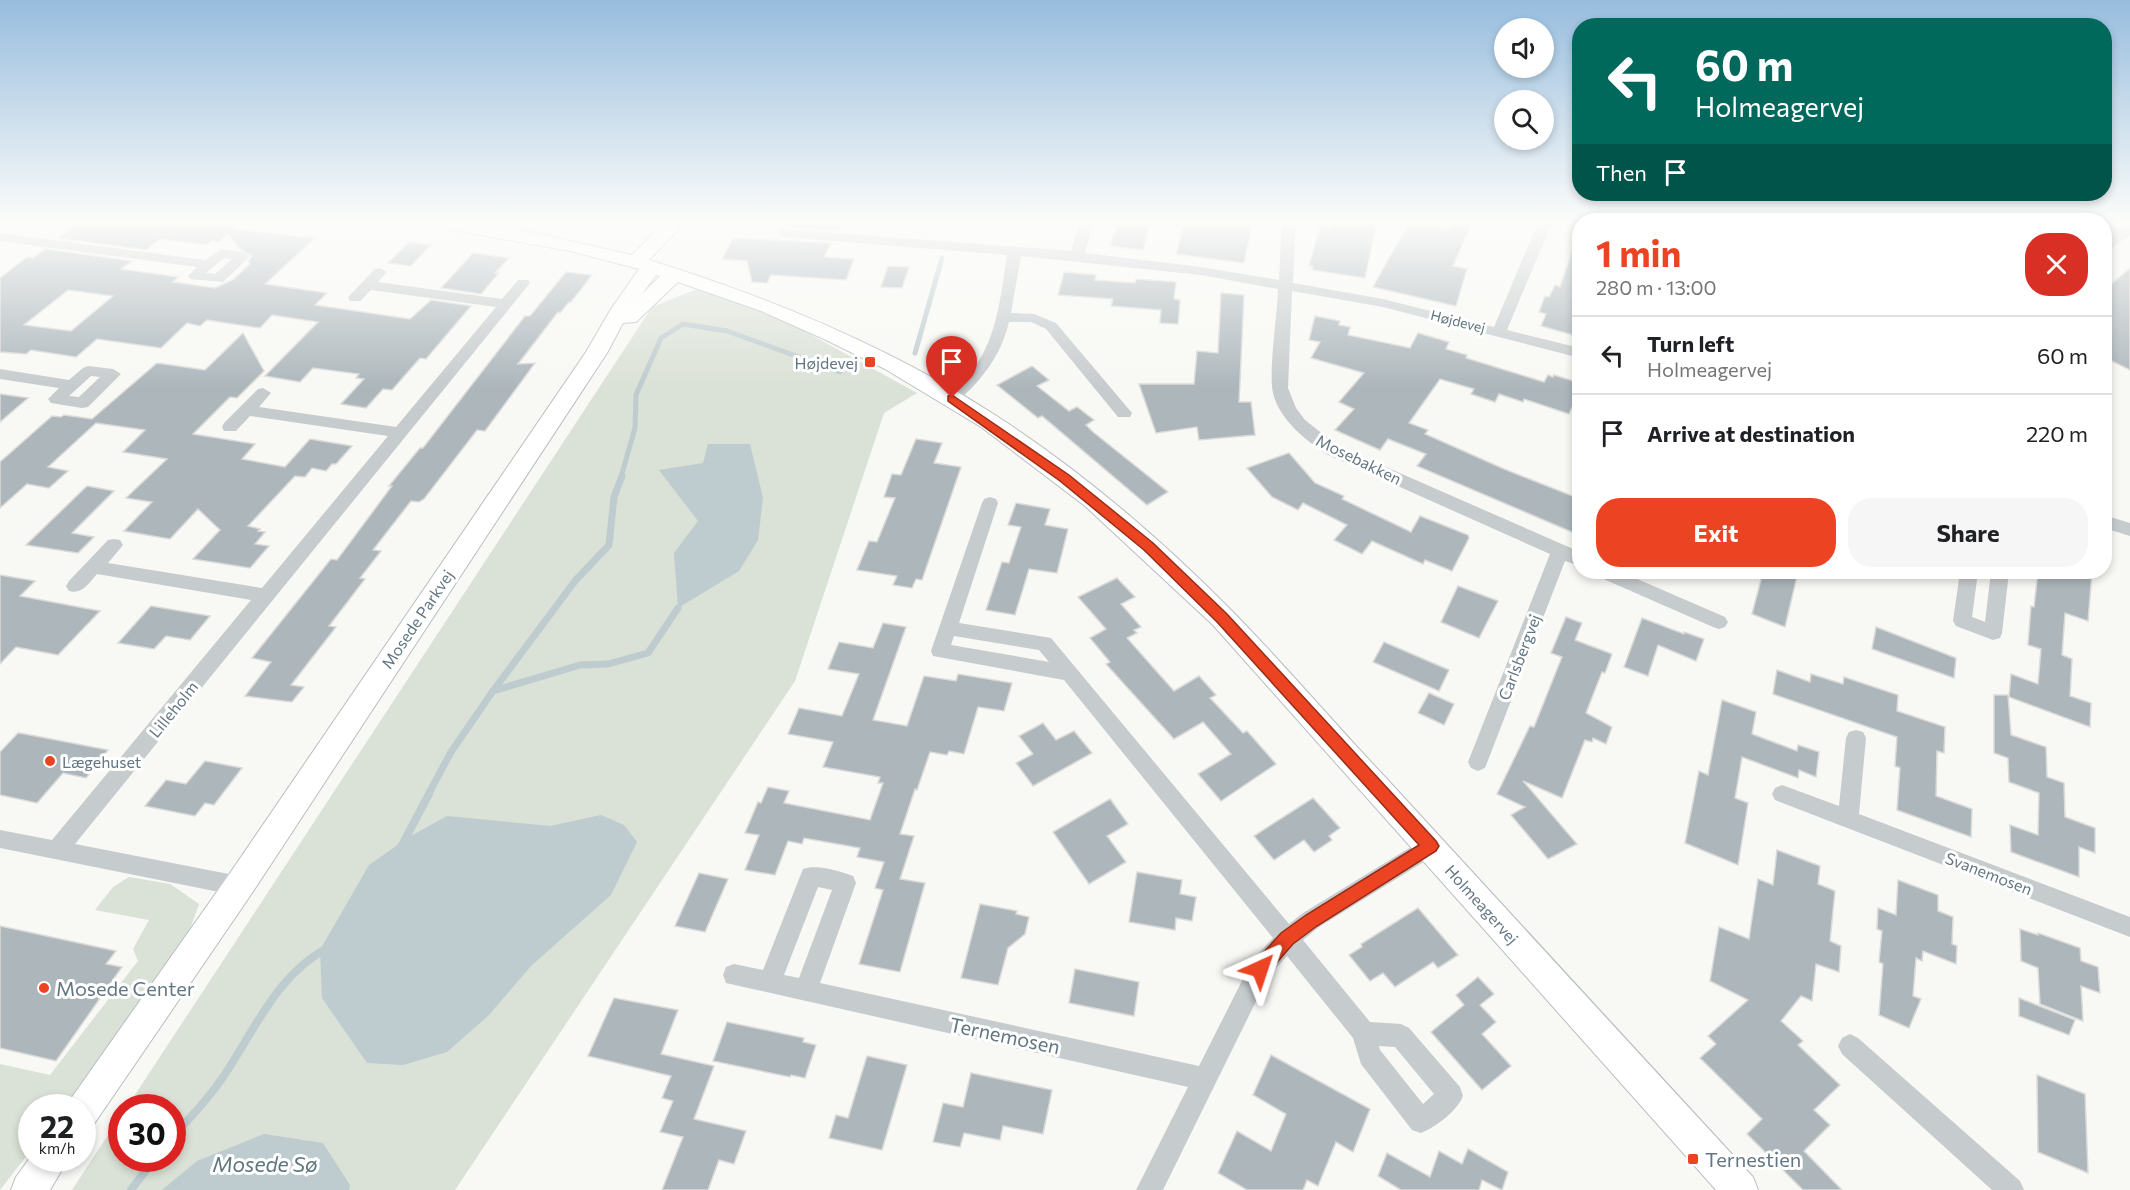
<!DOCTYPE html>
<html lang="en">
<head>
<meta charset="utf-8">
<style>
  body { margin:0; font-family:Commissioner,sans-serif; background:#f6f6f6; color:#202124; height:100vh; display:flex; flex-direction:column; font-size:22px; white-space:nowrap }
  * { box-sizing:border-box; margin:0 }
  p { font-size:20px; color:#757577 }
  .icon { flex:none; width:33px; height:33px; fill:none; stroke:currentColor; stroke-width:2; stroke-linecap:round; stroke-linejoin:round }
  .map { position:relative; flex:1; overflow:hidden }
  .side { position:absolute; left:1572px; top:213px; width:540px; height:366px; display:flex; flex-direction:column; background:#fff; border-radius:24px; box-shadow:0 3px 9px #0003 }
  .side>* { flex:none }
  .banner { position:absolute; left:1572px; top:18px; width:540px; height:183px; border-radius:24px; box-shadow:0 3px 9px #0003; background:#00695c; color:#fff; overflow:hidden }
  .tools { position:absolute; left:1494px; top:18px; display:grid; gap:12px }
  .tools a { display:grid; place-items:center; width:60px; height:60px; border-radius:50%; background:#fff; box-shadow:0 3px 9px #0003; font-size:30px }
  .speed { position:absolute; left:18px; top:1094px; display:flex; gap:12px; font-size:30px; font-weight:700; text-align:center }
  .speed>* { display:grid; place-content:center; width:78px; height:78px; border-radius:50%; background:#fff; box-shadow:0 3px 9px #0003; line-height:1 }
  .speed small { font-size:15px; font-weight:400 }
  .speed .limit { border:9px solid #d22; background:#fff; color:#111 }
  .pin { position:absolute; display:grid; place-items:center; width:51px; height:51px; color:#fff; margin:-62px -26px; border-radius:50% 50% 50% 0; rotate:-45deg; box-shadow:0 0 6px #0007 }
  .pin .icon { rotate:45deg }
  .me { position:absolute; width:66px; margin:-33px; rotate:42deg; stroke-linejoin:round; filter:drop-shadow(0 0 4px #0008) }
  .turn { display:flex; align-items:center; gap:21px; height:126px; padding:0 24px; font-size:27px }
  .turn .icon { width:78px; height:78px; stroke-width:2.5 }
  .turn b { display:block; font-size:42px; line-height:51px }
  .then { display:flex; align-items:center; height:57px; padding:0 24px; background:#0003; gap:12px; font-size:22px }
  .round { display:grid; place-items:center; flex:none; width:63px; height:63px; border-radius:24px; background:#f6f6f6 }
  .head { display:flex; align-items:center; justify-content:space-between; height:102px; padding:0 24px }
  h1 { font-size:36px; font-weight:700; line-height:45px; color:#ec4322 }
  .button { display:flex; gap:12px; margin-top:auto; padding:12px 24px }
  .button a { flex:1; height:69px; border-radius:24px; background:#ec4322; color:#fff; font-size:24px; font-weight:700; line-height:69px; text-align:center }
  .button a+a { background:#f6f6f6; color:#202124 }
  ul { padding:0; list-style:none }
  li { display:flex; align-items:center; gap:18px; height:78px; padding:0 24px; border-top:2px solid #e0e0e0 }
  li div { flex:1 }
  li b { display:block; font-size:22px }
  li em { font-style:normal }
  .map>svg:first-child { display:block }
  .green { fill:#dae1d6 }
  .water { fill:#becbcf }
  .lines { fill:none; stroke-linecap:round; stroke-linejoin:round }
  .stream-far2 { stroke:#becbcf; stroke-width:5 }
  .stream-far1 { stroke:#becbcf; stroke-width:7 }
  .stream { stroke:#becbcf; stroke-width:8 }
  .building { fill:#acb6bb; stroke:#dadad8; stroke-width:1.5; fill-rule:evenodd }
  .secondary-casing { stroke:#b8bec2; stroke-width:2 }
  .street { fill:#c6cbcd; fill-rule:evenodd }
  .secondary { fill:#fff; fill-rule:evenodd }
  .route { fill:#ec4322; stroke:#992c16; stroke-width:1.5 }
  .poi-dot { fill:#ec4322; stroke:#fff; stroke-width:2 }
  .labels { text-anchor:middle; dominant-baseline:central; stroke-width:6; stroke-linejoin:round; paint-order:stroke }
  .far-street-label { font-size:14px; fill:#627682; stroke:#fff }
  .poi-label { font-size:16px; fill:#627682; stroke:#fff; text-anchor:end }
  .street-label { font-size:16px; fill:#627682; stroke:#fff }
  .near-poi-label { font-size:20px; fill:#627682; stroke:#fff; text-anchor:start }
  .near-street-label { font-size:20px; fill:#627682; stroke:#fff }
  .near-water-label { font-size:21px; font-style:italic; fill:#5d767c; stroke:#fff }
</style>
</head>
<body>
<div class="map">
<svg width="2130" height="1190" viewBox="0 0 2130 1190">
  <rect width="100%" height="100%" fill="#f8f8f5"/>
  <g class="green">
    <path d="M697,289L788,322L917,393L884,413L795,681L455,1190H72L121,1115L122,1158H172V1107H127L652,307Z"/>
    <path d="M129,877L170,884L199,904L184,946L64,1107H32L31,1150L0,1190V1064L50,1075L138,961L133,949L149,920L95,910L113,887Z"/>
  </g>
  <g class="water">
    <path d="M708,444H750L763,498L758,540L739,571L678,608L674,553L698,521L659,470L703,463Z"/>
    <path d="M601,815L624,825L637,842L611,895L531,966L488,1016L447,1052L403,1065L367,1063L322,998L320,950L369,865L409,837L447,816L550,826Z"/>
    <path d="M264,1134L323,1143L350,1185L349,1190H162L197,1161Z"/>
  </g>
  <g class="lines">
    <g class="stream-far2">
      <path d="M915,353L942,258"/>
      <path d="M621,477L635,428L636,395L661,338L683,324L727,331L840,372"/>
    </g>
    <g class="stream-far1">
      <path d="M493,691L580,665L608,664L648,653L678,608"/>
      <path d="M428,795L451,752L493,691L575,581L609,545L614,497L622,476"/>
    </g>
    <g class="stream">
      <path d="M401,847L429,794"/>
      <path d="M172,1137C190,1118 208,1099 223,1077C255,1030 276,975 329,947"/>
      <path d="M131,1190L155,1158"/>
    </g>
  </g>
  <g class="building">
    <path d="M81,221H243L234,229L315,238L265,284L327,293L315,305L410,319L431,300L471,306L426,359L420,358L392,390L383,389L366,408L341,404L364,379L356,378L359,374L313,368L300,382L265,376L318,322L272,315L260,328L207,320L200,326L187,323L161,348L97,339L76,357L31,350L26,354L0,352V278L27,257L33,258L45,249L132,261L121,269L178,277L173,282L215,288L234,279L250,264L248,261L252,256L240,249L228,234L219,242L211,241L207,245L160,239L146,250L59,238ZM68,290L113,296L71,331L24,325Z"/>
    <path d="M791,221H844L838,231L789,227Z"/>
    <path d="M1118,221H1151L1143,250L1110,246Z"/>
    <path d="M1185,221H1253L1244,263L1176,254Z"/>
    <path d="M1333,221H1377L1365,278L1312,270L1313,266H1309L1320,226L1331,228Z"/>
    <path d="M1410,221H1421L1450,229L1453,221H1473L1453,266L1467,269L1456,306L1373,287Z"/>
    <path d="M733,238L831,243L824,257L854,259L846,280L771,275L767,283L752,282L747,261L722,259Z"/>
    <path d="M1576,239H1580V337L1541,326L1546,314L1539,312L1545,296L1549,297L1555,285L1560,287Z"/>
    <path d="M409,242L431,245L411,266L388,263Z"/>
    <path d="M473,253L509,258L495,273H499L481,294L441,288Z"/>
    <path d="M888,266L909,267L902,288L881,287Z"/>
    <path d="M2130,268V370L2104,357V293L2109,290L2106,289Z"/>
    <path d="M566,272L592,275L571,302H569L560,313L558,312L518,364L535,363L485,431L477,430L424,499L419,502L411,501L373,550L381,551L360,578L365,579L329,626L336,627L291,685L304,687L292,702L245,696L271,662L252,658L331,559L337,560L392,486H389L420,448H423L525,316H530Z"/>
    <path d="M1064,272L1096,275L1095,280L1135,283L1136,279L1176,282L1174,299L1180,300L1178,324L1160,323L1161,310L1111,306L1113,299L1058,295Z"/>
    <path d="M1221,293L1244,295L1239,402H1251L1255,435L1199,440L1197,427L1156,433L1139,384H1194L1197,351L1218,353Z"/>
    <path d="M1315,316L1340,321L1339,325L1350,327L1348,335L1410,348L1418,333L1449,342L1446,349L1467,355L1466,358L1544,382L1548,375L1553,377L1554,375L1580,383V402L1575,401L1569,414L1524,399L1523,402L1499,394L1495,402L1471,394L1474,389L1440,379L1409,423L1428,430L1425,434L1504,469L1580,499V520L1572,532L1417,466L1426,454L1388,439L1380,450L1335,430L1354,409L1339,402L1364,373L1311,358L1320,342L1309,340Z"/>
    <path d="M243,333L264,371L237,398L230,397L193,434L255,444L242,459L285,467L310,439L352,446L336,464H332L326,471L312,468L305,477L295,476L248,526L260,529L258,531L265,532L255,544L269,546L250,568L193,559L220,530L198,509L170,539L124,531L152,502L126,498L167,459L123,452L145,430L96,423L48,467L68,471L49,488L27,484L0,508V462L52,416L61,417L64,415L92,419L157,363L205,370Z"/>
    <path d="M1032,366L1049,380L1037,386L1069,411L1077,407L1094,420L1086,425L1093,432L1168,492L1147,505L1042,416L1038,418L997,385Z"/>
    <path d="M0,394L28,398L0,422Z"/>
    <path d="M916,439L942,443L934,463L961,467L922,580L916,579L912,588L893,585L897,576L857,570L869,541L877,542L895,498L884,497L892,474L901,475Z"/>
    <path d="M1289,453L1315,483L1344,496L1342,499L1411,532L1420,516L1468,535L1469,538L1452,571L1425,560L1423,564L1372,541L1362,554L1334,540L1347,525L1303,503L1298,510L1272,497L1247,468Z"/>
    <path d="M87,486L114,491L72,533L94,537L78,553L26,545Z"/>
    <path d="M1016,503L1050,509L1045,525L1068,529L1057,573L1029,569L1015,615L986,610L1002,562L1009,563L1021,527L1008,525Z"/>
    <path d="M1763,572H1798L1785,627L1752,614Z"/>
    <path d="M2038,572H2092L2088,621L2065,613L2062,655L2072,659L2070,696L2091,703L2090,727L2009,697L2011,674L2038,684L2041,649L2028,645L2031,606L2034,607Z"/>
    <path d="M0,575L35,581L20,596L100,611L58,655L16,647L0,664Z"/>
    <path d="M1117,578L1135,597L1121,604L1141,627L1134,630L1137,633L1127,638L1174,691L1199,676L1216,695L1210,698L1243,733L1247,731L1276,764L1221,801L1198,774L1231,754L1203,722L1174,739L1106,664L1110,662L1090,638L1106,629L1078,597Z"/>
    <path d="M1458,586L1498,601L1479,638L1441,622Z"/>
    <path d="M151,606L210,616L190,640L166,636L154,649L118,643Z"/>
    <path d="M1566,617L1582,623L1575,640L1612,654L1605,673L1602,672L1586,713L1612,727L1606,744L1593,738L1592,742L1585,740L1562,798L1523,781L1577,844L1548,859L1511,815L1525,807L1497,794L1530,726L1534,727L1562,657L1551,653Z"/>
    <path d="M1642,618L1684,634V632L1704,639L1696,661L1658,645L1648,676L1624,667Z"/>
    <path d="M883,623L906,627L873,720L907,726L924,676L956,681L958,674L1012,683L1004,711L978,707L964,754L949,751L947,755L930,752L917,790L915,789L900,834L914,836L900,879L925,883L900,972L859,964L883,890L875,888L884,862L857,857L860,848L804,838L802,844L788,841L775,875L745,870L759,835L745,833L758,802L761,803L768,787L789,791L784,803L870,820L883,783H878L880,777L823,767L833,742L788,734L799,708L842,716L859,674L828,669L839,642L873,648Z"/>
    <path d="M1876,627L1956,658L1954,678L1872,649Z"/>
    <path d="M1384,642L1449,670L1439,691L1373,662Z"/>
    <path d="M1777,670L1810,682L1811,674L1843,684L1844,677L1898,695L1897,711L1945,727L1944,753L1937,751L1936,796L1972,809L1971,837L1897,810L1900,768L1895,766L1897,737L1773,694Z"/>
    <path d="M1429,693L1454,704L1444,725L1418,713Z"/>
    <path d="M1994,695H2008L2011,735L2046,747L2047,777L2064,783L2065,817L2095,828V853L2079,847V877L2011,852L2010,825L2038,835L2039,793L2009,782L2008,758L1994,753Z"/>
    <path d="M1722,700L1756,712L1752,734L1797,751L1798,745L1819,752L1816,777L1799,770L1798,778L1742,757L1735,798L1748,803L1738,865L1685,843L1699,771L1708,775Z"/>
    <path d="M1043,723L1056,740L1074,731L1092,753L1033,786L1016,763L1033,754L1019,736Z"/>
    <path d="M18,733L25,734L108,750L86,778L63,773L37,803L0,795V752Z"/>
    <path d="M205,761L242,768L214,805L205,803L195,816L145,806L166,780L186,784Z"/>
    <path d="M1313,798L1340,828L1329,836L1332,840L1314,852L1304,840L1274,860L1254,836Z"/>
    <path d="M1110,799L1128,824L1107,836L1126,862L1089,884L1053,832Z"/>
    <path d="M1777,850L1820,866L1818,884L1835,891L1830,941L1841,946L1839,972L1816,964L1812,1001L1801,996L1781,1021L1803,1041L1798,1045L1840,1085L1814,1110L1830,1125L1804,1151L1842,1190H1803L1747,1134L1762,1119L1700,1058L1716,1044L1708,1036L1748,1000L1710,981L1719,927L1749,939L1758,879L1773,885Z"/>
    <path d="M1137,872L1182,880L1180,894L1196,897L1192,921L1176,918L1175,930L1129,922Z"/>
    <path d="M699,873L728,879L705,932L675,926Z"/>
    <path d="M1898,880L1938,895V911L1953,917L1952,944L1957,946L1956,964L1923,951L1922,961L1916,958L1913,996L1921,999L1909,1028L1879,1015L1883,964L1879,962L1882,931L1877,929L1878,908L1896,915Z"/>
    <path d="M980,904L1017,911L1016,914L1029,917L1025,934L1008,948L998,985L961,978Z"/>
    <path d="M1418,908L1458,955L1438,968L1433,962L1395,987L1383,973L1370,981L1349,955L1362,947L1361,944Z"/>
    <path d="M0,926L116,951L106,964L122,967L56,1061L0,1048Z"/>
    <path d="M2020,929L2038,935V933L2080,948L2081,961L2098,967L2100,993L2081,986L2083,1021L2040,1004L2038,968L2021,961Z"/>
    <path d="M1075,969L1139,982L1134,1016L1069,1003Z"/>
    <path d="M1478,977L1494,994L1480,1005L1496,1022L1482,1034L1511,1066L1482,1090L1431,1032L1464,1005L1456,995Z"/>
    <path d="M614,998L678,1010L661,1054L714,1066L694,1119L746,1131L734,1164L719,1160L708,1190H662L683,1137L660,1132L673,1101L662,1098L671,1076L588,1056Z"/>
    <path d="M2019,998L2075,1020L2069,1035L2019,1016Z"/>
    <path d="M727,1022L804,1038L803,1042L816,1045L805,1078L791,1075L790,1077L713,1061Z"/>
    <path d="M1271,1055L1370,1109L1353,1152L1336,1142L1318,1186L1307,1180L1303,1190H1247L1218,1173L1237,1131L1271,1151L1286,1114L1253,1095Z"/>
    <path d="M867,1056L907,1065L882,1150L829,1138L836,1115L848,1118Z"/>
    <path d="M971,1073L1052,1090L1043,1134L1003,1126L1000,1140L964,1133L960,1147L933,1142L943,1103L963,1107Z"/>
    <path d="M2037,1075L2085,1094L2088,1173L2038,1152Z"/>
    <path d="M1468,1149L1508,1172L1502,1190L1482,1180L1479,1190H1401L1378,1176L1387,1153L1430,1177L1439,1151L1462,1164Z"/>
  </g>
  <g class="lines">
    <defs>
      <g id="secondary">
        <path d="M428,221H475L504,226L632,255L666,221H686L649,260C771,298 888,346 995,415C1080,470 1161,539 1232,611C1285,665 1334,723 1386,778C1508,911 1630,1044 1753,1177L1758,1190H1716L1213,625L1085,506L981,427L885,369L824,339L761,311L678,282L636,322L623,323L607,353L250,896L94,1124L82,1129V1107H67L70,1100L228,876L586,352L611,309L639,269L570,251L437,227L430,225ZM656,275L660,276L642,294Z"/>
        <path d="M32,1155V1158H69L50,1190H11L16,1177Z"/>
      </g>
    </defs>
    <use href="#secondary" class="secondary-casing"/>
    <g class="street">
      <path d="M1080,221H1094L1085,253L1201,267L1279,280L1282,221H1296L1293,283L1383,299L1494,327L1534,232L1541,221H1554L1548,232L1507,330L1580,348V358L1383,307L1292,291L1288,388L1296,408L1305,420L1338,446L1580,552V566L1565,561L1485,768L1478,771L1471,768L1468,762L1550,554L1326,454C1304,439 1275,416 1272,387C1270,359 1277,318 1278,289L1201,275L1021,256L1011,313L1034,314L1056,323L1132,413L1130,417H1118L1046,329L1031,322H1009C1001,355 983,379 957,402L952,403L944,398C952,386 966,379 974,368C998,336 1001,292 1007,255L784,237L777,233L784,229L1071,251Z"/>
      <path d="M2104,224L2121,229L2130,224V235L2104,253V242L2113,235L2104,232Z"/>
      <path d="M0,233L205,260L221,249L243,252L250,256L223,282L190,279L188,276L197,267L0,241ZM224,258L232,259L215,274L206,273Z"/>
      <path d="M380,268L387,272L378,282L502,299L518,280H528L530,283L75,844L239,876L247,879L250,886L247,893L239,896L0,848V830L52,840L251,600L97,574C89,583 82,595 69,591L66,586L69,581L108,540L114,539L120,540L123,545L108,563L262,588L388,436L250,416L236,431H224L222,427L224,423L258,389L263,388L271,393L259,407L396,427L496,307L371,290L360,301H350L348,298L350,295L375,269Z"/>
      <path d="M88,366L113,369L121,374L88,407L82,408L51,403L48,399L59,388L0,379V369L69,380L83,368ZM91,376L100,377L79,397L69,396Z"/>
      <path d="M990,497L996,499L998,503L959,623L1051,638L1289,924L1303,913L1424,839L1431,836L1438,839L1442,846L1438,853L1319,927L1303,940L1370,1022L1401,1024L1409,1028L1460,1087L1463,1096C1457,1111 1436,1127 1421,1133L1412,1130L1361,1064L1353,1038L1287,956L1268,977L1163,1190H1136L1188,1087L726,983L723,975L726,967L734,964L763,970L803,869C817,864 839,871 853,876L856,883L820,983L1199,1066L1252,961L1273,938L1064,680L933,656L931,651L982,503L984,499ZM954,636L1039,650L1049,662L951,645ZM818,887L832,890L799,978L784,975ZM1379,1046L1395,1047L1434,1094L1423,1104L1380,1050Z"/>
      <path d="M2104,515L2130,523V536L2104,528Z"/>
      <path d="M1596,572H1621L1725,617L1728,622L1725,627L1719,629L1713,627L1599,577Z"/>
      <path d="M1960,572H1978L1972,617L1985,622L1991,572H2009L2002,633L2000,638L1993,640L1956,626L1953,621Z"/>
      <path d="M1856,730L1863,732L1866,738L1859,814L2130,917V937L1775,800L1772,794L1775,788L1782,785L1839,806L1846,738L1849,732Z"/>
      <path d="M1850,1034L1858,1038L2020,1181L2024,1190H1992L1842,1054L1838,1046L1842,1038Z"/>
    </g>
    <use href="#secondary" class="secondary"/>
  </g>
  <linearGradient id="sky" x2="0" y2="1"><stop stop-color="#97bdde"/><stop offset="0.57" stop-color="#fcfcfa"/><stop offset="1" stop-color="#fcfcfa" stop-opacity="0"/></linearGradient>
  <rect width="2130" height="388" fill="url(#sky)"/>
  <path class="route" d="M952,395L1069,475L1153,543L1227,614L1436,841L1439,846L1436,851L1317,926L1293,944L1266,975L1260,977L1254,975L1251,969L1254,963L1281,933L1306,915L1419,845L1217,622L1144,550L1060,481L948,401V396Z"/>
  <g class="poi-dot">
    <rect x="864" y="356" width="12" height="12" rx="3"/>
    <circle cx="50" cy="761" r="6"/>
    <circle cx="44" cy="988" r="6"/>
    <rect x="1687" y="1153" width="12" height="12" rx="3"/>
  </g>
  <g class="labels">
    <g class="far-street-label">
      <text transform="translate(1458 321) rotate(14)">Højdevej</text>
    </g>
    <g class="poi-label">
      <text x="858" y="362">Højdevej</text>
      <text x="62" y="761" text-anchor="start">Lægehuset</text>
    </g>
    <g class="street-label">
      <text transform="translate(1359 459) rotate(26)">Mosebakken</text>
      <text transform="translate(417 619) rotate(-56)">Mosede Parkvej</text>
      <text transform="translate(1519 657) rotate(-69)">Carlsbergvej</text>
      <text transform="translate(173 709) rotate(-51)">Lilleholm</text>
      <text transform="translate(1989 873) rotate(21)">Svanemosen</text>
      <text transform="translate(1482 904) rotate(48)">Holmeagervej</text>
    </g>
    <g class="near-poi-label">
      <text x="56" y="988">Mosede Center</text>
      <text x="1705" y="1159">Ternestien</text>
    </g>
    <g class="near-street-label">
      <text transform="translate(1005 1035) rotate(12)">Ternemosen</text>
    </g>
    <g class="near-water-label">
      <text x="265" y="1163">Mosede Sø</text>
    </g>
  </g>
</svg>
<div class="tools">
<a><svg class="icon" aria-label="sound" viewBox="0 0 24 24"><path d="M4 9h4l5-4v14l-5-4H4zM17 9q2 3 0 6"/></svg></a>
<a><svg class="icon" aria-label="search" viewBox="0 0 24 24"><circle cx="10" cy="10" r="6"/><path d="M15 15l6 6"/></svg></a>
</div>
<div class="speed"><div>22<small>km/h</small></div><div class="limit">30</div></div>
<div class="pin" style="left:952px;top:398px;background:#d93025"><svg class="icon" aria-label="arrive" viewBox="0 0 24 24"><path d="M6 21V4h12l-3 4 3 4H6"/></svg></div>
<svg class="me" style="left:1260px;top:969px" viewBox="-20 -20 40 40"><path d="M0-17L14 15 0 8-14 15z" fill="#ec4322" stroke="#fff" stroke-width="4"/></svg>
<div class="banner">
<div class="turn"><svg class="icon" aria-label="left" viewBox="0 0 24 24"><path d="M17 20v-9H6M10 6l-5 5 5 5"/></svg><div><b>60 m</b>Holmeagervej</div></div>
<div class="then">Then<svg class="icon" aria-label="arrive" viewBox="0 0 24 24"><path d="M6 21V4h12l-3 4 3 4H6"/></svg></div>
</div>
<section class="side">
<div class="head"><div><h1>1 min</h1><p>280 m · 13:00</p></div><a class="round" style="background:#d93025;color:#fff"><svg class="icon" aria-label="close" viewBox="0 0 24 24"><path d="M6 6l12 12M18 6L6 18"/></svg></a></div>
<ul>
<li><svg class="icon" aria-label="left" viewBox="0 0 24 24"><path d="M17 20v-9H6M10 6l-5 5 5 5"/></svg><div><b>Turn left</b><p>Holmeagervej</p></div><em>60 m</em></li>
<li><svg class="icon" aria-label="arrive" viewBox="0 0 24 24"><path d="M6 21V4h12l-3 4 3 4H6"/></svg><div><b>Arrive at destination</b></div><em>220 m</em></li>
</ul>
<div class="button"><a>Exit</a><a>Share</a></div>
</section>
</div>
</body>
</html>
